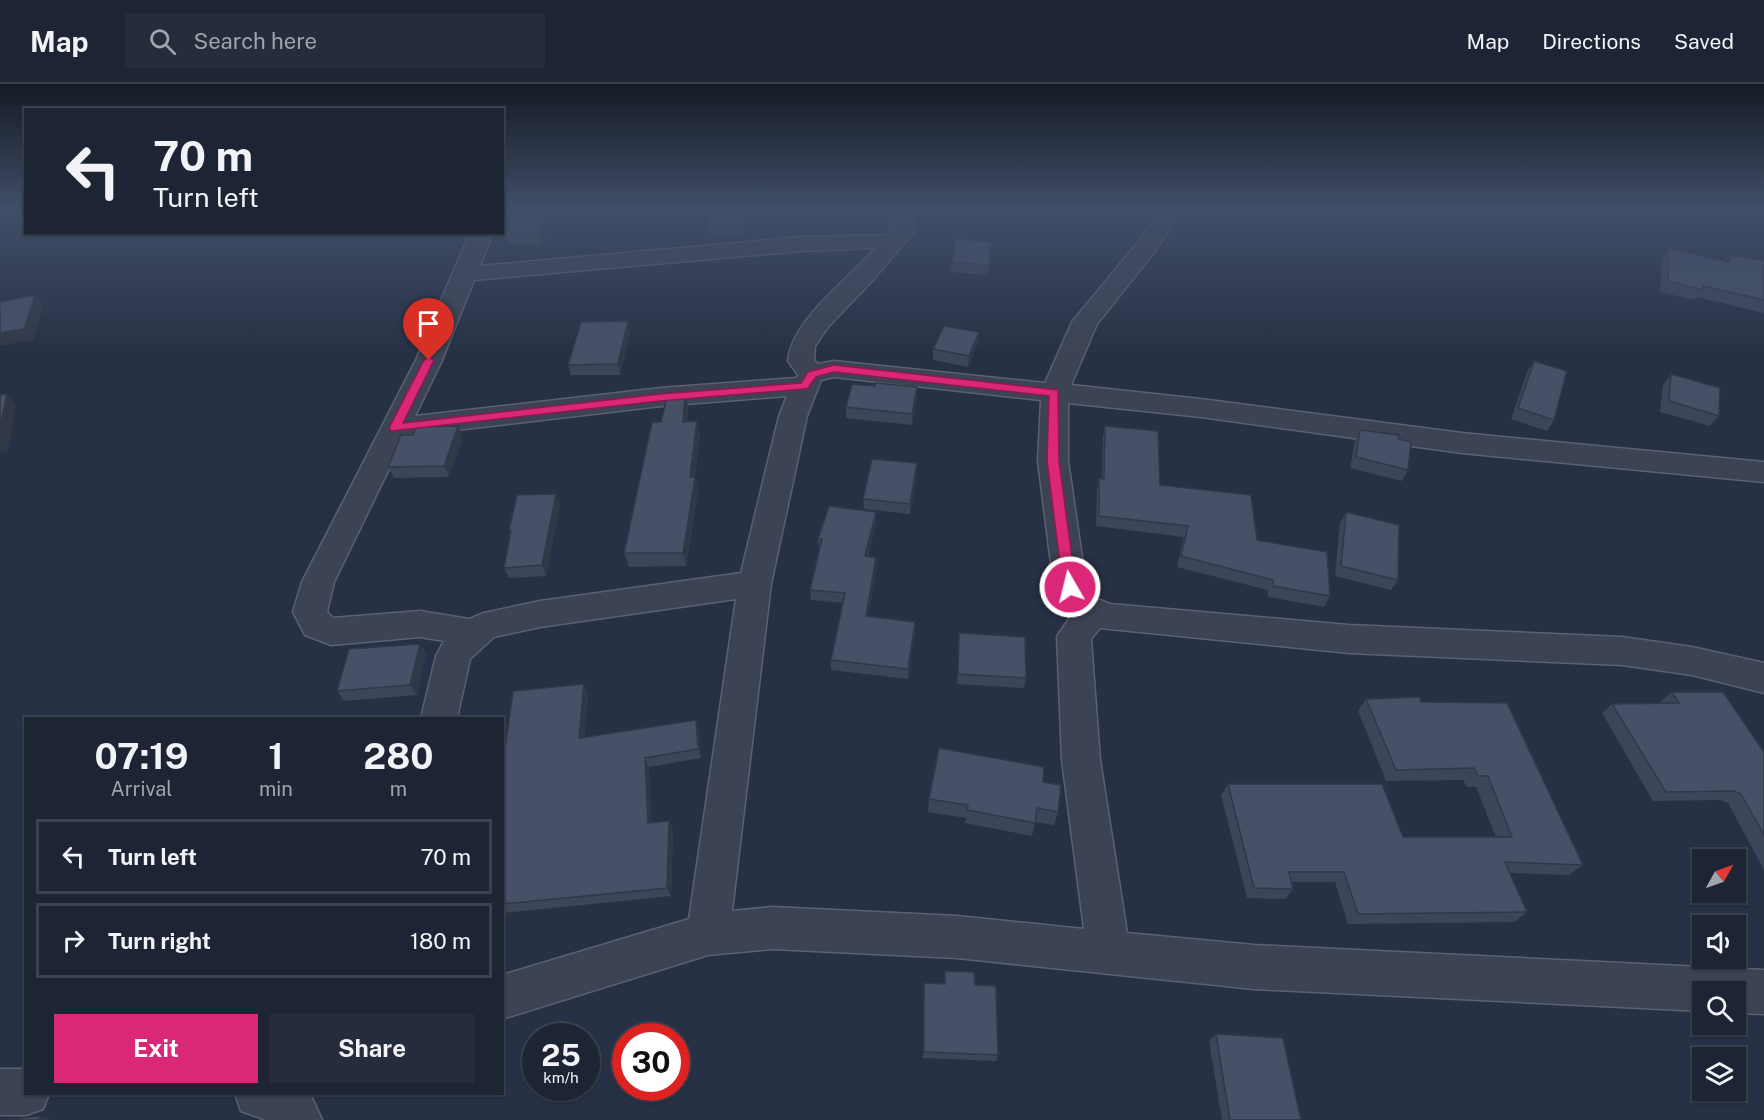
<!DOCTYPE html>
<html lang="en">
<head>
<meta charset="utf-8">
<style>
  body { margin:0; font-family:"Public Sans",sans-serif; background:#252d3c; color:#f1f3f6; height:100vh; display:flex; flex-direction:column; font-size:22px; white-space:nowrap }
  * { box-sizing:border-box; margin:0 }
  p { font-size:20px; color:#a0a5ac }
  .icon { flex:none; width:33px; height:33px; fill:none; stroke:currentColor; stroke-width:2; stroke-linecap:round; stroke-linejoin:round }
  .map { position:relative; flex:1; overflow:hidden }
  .sheet { position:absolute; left:24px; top:633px; width:480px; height:378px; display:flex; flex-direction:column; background:#1d2534; border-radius:0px; box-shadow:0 2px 4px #0004,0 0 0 2px #3b424f }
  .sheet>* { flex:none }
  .banner { position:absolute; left:24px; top:24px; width:480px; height:126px; border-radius:0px; box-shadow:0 2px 4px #0004,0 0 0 2px #3b424f; background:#1d2534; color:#f1f3f6; overflow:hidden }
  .needle { width:39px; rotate:50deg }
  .buttons { position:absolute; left:1692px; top:765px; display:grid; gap:12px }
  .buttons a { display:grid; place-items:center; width:54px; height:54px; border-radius:0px; background:#1d2534; box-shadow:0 2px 4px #0004,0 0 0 2px #3b424f; font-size:30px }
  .speed { position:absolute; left:522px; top:939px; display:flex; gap:12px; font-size:30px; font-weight:700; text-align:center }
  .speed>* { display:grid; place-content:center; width:78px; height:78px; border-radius:50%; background:#1d2534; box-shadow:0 2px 4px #0004,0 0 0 2px #3b424f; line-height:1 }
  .speed small { font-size:15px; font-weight:400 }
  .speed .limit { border:9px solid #d22; background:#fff; color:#111 }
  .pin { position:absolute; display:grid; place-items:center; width:51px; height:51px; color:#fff; margin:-62px -26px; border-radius:50% 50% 50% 0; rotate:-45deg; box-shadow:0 0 6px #0007 }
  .pin .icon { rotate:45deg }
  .me { position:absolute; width:66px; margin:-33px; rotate:352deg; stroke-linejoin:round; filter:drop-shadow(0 0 4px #0008) }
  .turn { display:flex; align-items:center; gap:21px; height:126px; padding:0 30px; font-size:27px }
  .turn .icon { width:78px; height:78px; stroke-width:2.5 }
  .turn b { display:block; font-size:42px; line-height:51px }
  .eta { display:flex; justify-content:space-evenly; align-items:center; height:102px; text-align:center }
  .eta b { font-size:36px; font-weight:700; line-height:42px }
  .button { display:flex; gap:12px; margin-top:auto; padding:12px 30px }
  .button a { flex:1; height:69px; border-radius:0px; background:#db2777; color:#fff; font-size:24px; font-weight:700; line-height:69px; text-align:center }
  .button a+a { background:#252d3c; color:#f1f3f6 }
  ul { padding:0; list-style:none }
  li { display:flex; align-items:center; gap:18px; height:75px; margin:0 12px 9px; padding:0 18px; border:3px solid #3b424f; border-radius:0px }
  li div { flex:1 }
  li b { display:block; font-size:22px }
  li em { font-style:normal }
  header { display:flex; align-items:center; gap:36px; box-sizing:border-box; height:84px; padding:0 30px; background:#1d2534; border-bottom:2px solid #3b424f }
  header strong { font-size:28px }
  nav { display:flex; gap:33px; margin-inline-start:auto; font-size:21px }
  .search { width:420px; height:54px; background:#252d3c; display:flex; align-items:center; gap:15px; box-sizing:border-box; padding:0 21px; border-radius:0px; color:#a0a5ac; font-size:22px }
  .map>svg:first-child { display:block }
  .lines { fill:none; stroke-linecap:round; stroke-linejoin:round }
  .street-casing { stroke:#5a6171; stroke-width:3 }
  .street { fill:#3c4354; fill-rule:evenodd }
  .wall { fill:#3c4559 }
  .shaded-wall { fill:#313848 }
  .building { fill:#465067; stroke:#313848; stroke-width:1.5 }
  .route { fill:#db2777; stroke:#8e194d; stroke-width:1.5 }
</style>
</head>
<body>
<header>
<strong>Map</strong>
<div class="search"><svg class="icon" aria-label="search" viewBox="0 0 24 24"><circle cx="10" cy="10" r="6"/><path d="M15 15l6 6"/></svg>Search here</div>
<nav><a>Map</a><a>Directions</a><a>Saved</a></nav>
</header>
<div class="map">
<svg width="1764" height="1036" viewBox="0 0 1764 1036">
  <rect width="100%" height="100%" fill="#273145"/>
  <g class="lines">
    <defs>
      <g id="street">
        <path d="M894,126H916L913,149L872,197L828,243L815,262L814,276L818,280L834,277L1045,299L1072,238L1139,157L1160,126H1182L1156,166L1097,240L1071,301L1201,315L1462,349L1764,378V398L1462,369L1201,333L1068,319V377L1086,501L1095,514L1110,520L1349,541L1622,553L1692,563L1764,579V609L1692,591L1622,581L1349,569L1100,544L1091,555L1100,676L1127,849L1254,861L1764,886V930L1736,929V908H1702V927L1254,905L957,874L773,865L708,871L502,935V891L689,835L736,515L540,543L494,553L470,575L457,634H421L436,572L444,557L420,553L331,561L305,551L293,528L302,498L416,276L470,148H493L480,182L802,153L888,151ZM876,164C849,194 791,237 788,277L798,291L796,294L661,304L415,332L442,276L474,196L802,167ZM834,293L1041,316L1038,377L1054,503L1071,532L1057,552L1062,676L1084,845L957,832L773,823L732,827L771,500L807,332L821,296ZM787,312L779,332L741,489L540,517L484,529L469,535L420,527L333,534L327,528L334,498L405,352L661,322Z"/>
        <path d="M0,985H26V1010H49L43,1025L26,1031H0Z"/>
        <path d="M235,1010H310L322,1036H266L241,1027Z"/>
      </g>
    </defs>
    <use href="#street" class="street-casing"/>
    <use href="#street" class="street"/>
  </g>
  <g class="wall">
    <path d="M745,126V149L710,150L708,140Z"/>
    <path d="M555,131L541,161L508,160L504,150Z"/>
    <path d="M992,158L988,191L951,188L952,178Z"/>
    <path d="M1669,164L1724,177L1729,171L1764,177V229L1697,213L1694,216L1660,208L1662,175Z"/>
    <path d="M630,248L620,291H571L568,281Z"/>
    <path d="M978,259L968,283L933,276V265Z"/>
    <path d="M1534,277L1554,336L1547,347L1511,335L1527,288Z"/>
    <path d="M1671,290L1719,332L1710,342L1660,328L1663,301Z"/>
    <path d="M685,308L688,322L687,338L700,352L695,393L698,408L686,482L629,483L624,469L661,338Z"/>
    <path d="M917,313L912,341L846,334V323Z"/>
    <path d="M1105,342L1160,401L1257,456L1330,512L1324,523L1268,513V506L1177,483L1184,453L1096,442L1097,405L1099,394H1102L1103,353Z"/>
    <path d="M1360,346L1398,355L1408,386L1402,397L1350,384L1355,356Z"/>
    <path d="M463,353L449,393L394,394L388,383Z"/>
    <path d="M917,379V390L910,430L864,425L863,415Z"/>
    <path d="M556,410L560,421L546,492L509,494L504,484L510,450L509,446Z"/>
    <path d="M1346,428L1398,496L1391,506L1335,492L1340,439Z"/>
    <path d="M876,439L868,473L876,474L877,484L868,532L915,538V548L908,595L831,586V576L843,519L811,516L810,506L819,465L818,455Z"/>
    <path d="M959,549L1026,594L1024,604L957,600Z"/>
    <path d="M420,560L426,570L417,611L344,617L337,607Z"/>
    <path d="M1672,608L1764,668V786L1728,719L1721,716L1653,717L1602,629L1612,620L1661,619L1660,618Z"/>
    <path d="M588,610L584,653L698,645L701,674L649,683L651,739L669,737L673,746L671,812L502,829V665H505Z"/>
    <path d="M1366,615L1421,618L1583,781L1569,791L1510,789L1527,828L1514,838L1348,840L1335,798H1292L1293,805L1285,815L1247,814L1221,711L1228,700L1403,753H1496L1476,703H1467L1463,696L1386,697L1358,627Z"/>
    <path d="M1043,698L1058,728L1054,741L1035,738L1032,752L965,739L966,734L928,728L929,715Z"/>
    <path d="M945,887L975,901L998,971L996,977L923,974L924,899L944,900Z"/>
    <path d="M1216,950L1301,1036H1222L1209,957Z"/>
  </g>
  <g class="shaded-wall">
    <path d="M549,126H553L555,131L541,161L538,151Z"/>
    <path d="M744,126H745V149L744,139Z"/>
    <path d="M35,211L44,222L33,256L0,262V249Z"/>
    <path d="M628,237L630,248L620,291L618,280Z"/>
    <path d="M979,248L978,259L968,283L969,272Z"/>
    <path d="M917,303V313L912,341V330Z"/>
    <path d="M685,308L688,322L686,352L683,338Z"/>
    <path d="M7,310L16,321L8,367L0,369V344Z"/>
    <path d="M697,337L700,352L693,407L695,393L698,408L686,482L683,469L690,393Z"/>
    <path d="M458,342L463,353L449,393L444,382Z"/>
    <path d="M917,379V390L910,430V420Z"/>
    <path d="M556,410L560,421L546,492L542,481Z"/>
    <path d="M876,428V439L865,483V472Z"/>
    <path d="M876,474L877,484L866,543V532Z"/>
    <path d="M915,538V548L908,595V585Z"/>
    <path d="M420,560L426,570L417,611L410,601Z"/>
    <path d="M584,600L588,610L584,664L579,654Z"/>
    <path d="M696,636L698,645L701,674L698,665Z"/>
    <path d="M645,674L649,683L652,748L648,739Z"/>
    <path d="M669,737L673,746L671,812L667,804Z"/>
    <path d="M40,1032L54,1036H39Z"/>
  </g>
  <g class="building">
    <path d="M516,126H549L538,151L504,150Z"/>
    <path d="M709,126H744V139L708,140Z"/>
    <path d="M955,155L992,158L989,181L952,178Z"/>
    <path d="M1669,164L1729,178V171L1764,177V216L1703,202V206L1668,197Z"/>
    <path d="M35,211L24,245L0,249V218Z"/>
    <path d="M628,237L618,280L568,281L581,238Z"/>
    <path d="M944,242L979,248L969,272L933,265Z"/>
    <path d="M1534,277L1567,287L1554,336L1518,324Z"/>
    <path d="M1671,290L1720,304L1719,332L1669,317Z"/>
    <path d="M875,299L917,303L912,330L846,323L852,300L875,302Z"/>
    <path d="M685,308L683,338L697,337L690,393H695L683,469H624L652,338H661L668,309Z"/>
    <path d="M7,310L0,344V311Z"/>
    <path d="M458,342L444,382L388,383L401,351H413L416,343Z"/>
    <path d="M1105,342L1158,347L1160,401L1251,411L1257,456L1327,468L1330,512L1273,502V496L1181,472L1188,442L1099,432V394L1104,395Z"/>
    <path d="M1360,346L1399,351L1398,355L1411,358L1408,386L1356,373Z"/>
    <path d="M872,375L917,379L910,420L863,415Z"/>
    <path d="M556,410L542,481L504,484L511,446H509L517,411Z"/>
    <path d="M829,422L876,428L865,472L876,474L866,532L915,538L908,585L831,576L845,509L810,506L822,455H818Z"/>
    <path d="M1346,428L1399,441L1398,496L1341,482Z"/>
    <path d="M959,549L1025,553L1026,594L958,590Z"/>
    <path d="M420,560L410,601L337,607L349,565Z"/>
    <path d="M584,600L579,654L696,636L698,665L645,674L648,739L669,737L667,804L502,820V665H505L513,607Z"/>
    <path d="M1672,608H1723L1764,668V751L1741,710L1734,707L1666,708L1612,620L1679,619Z"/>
    <path d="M1420,613L1421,618L1507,619L1583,781L1505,778L1527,828L1358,830L1344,788H1289L1293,805L1254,804L1228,700H1382L1403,753H1512L1488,692H1478L1474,684L1396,686L1366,615Z"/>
    <path d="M939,664L1044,683L1043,698L1061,701L1058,728L1037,724L1035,739L967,726L968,721L929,715Z"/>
    <path d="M945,887L974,888L975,901L996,902L998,971L924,968V899L945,900Z"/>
    <path d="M1216,950L1283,954L1301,1036H1230Z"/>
    <path d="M40,1032L39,1036H5Z"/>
  </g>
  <linearGradient id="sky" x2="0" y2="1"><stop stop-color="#151b26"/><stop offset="0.46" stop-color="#414e68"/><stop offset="1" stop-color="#414e68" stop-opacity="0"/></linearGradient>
  <rect width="1764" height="271" fill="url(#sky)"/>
  <path class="route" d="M429,273L434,276L403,339L660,310L801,299L808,288L834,281L1058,306L1059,377L1076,503L1070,508L1063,503L1047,377L1049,312L834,288L816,293L808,304L804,305L660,317L391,347L389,344L424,276Z"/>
</svg>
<div class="buttons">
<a><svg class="needle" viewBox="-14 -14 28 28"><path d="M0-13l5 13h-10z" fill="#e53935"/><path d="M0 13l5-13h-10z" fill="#a0a5ac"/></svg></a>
<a><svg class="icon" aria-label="sound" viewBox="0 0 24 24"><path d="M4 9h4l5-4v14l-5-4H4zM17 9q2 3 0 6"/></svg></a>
<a><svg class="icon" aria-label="search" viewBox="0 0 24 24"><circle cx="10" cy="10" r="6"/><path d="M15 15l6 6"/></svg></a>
<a><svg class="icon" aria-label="layers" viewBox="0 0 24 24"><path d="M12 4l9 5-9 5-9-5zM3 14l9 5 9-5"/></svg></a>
</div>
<div class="speed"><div>25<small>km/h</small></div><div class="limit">30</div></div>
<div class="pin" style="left:429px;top:276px;background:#d93025"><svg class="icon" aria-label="arrive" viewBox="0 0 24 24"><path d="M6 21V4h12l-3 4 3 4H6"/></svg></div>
<svg class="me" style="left:1070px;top:503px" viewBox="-20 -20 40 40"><circle r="17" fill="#db2777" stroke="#fff" stroke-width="3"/><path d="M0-11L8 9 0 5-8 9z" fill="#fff"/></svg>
<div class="banner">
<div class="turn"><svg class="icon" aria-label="left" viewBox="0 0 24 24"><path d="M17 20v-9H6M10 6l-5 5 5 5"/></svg><div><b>70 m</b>Turn left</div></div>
</div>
<section class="sheet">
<div class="eta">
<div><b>07:19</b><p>Arrival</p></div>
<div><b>1</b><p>min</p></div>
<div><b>280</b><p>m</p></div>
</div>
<ul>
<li><svg class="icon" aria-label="left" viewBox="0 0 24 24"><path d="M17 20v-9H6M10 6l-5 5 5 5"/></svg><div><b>Turn left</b></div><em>70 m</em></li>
<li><svg class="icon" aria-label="right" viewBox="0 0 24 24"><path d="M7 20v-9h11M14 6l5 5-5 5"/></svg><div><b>Turn right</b></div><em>180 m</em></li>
</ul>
<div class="button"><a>Exit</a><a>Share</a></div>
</section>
</div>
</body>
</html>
